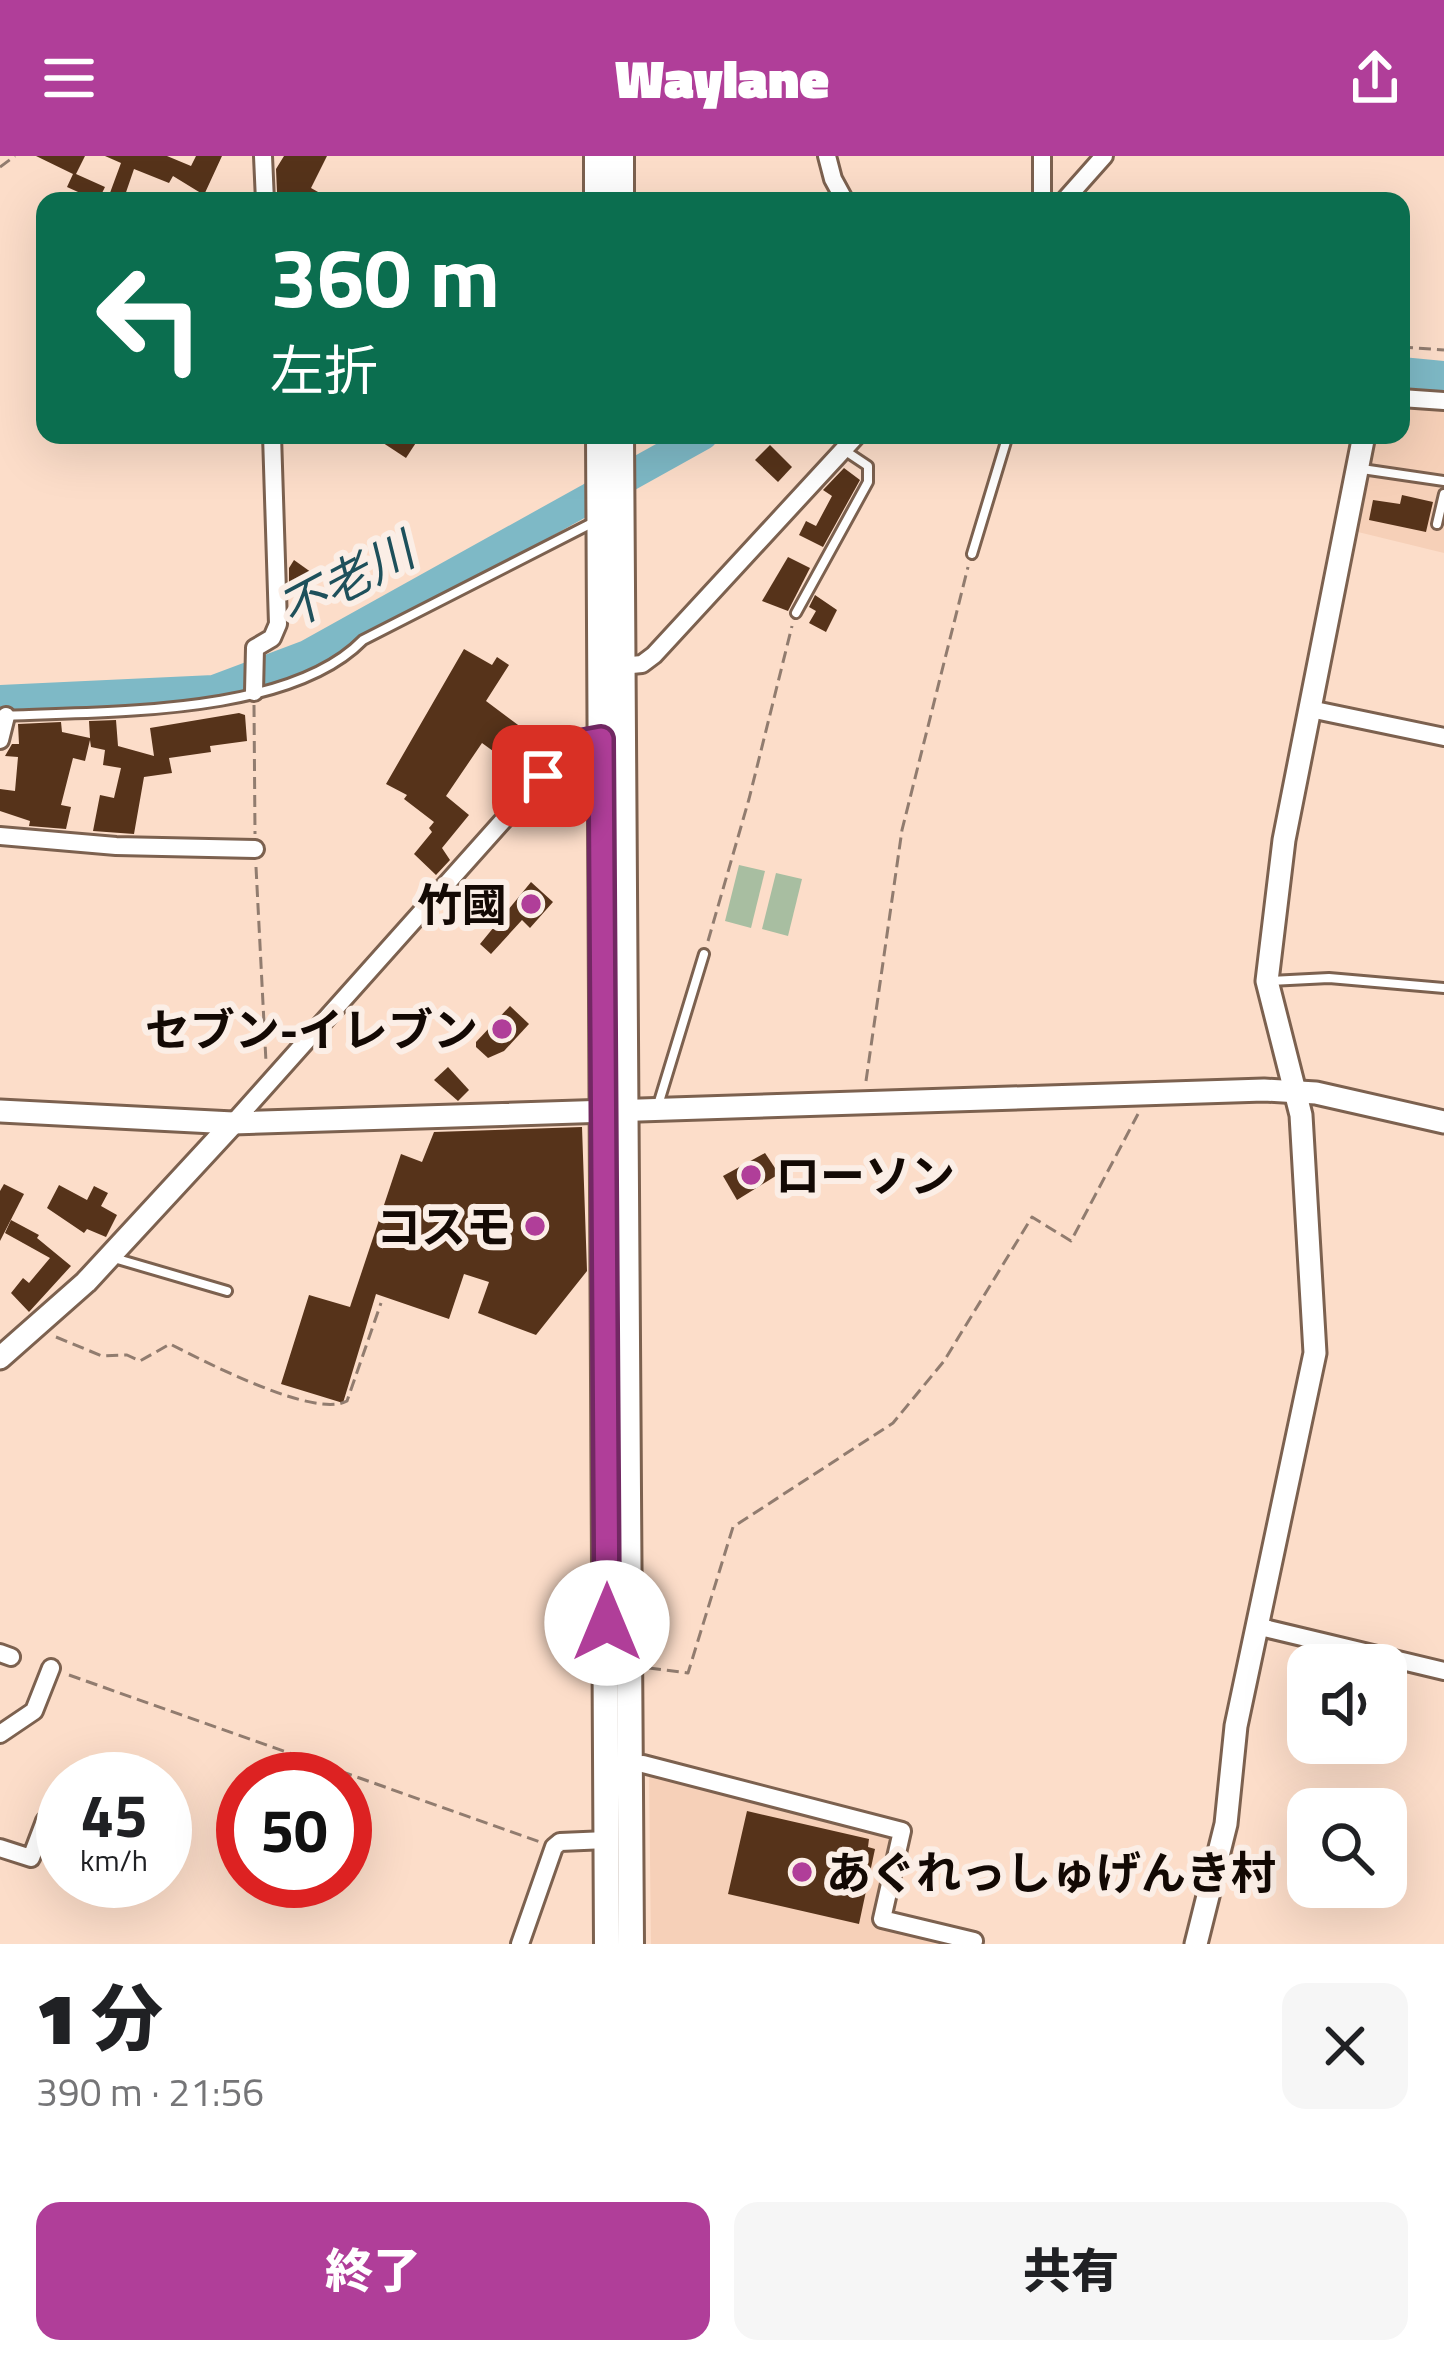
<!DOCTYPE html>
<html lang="ja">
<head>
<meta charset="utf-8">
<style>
  body { margin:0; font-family:"Titillium Web","Noto Sans JP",sans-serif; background:#f6f6f6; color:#202124; height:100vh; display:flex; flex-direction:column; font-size:45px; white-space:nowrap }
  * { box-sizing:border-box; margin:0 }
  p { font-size:39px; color:#757577 }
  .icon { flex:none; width:66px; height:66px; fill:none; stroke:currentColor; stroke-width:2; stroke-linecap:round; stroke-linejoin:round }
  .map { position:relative; height:1788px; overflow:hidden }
  .side { display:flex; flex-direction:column; background:#fff; flex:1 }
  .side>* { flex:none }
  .guide { position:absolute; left:36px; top:36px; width:1374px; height:252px; border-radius:24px; box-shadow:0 12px 48px #0002; background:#0b6e4f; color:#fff; overflow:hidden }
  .controls { position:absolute; left:1287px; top:1488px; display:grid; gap:24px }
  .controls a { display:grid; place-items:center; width:120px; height:120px; border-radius:24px; background:#fff; box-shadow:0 12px 48px #0002; font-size:60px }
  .speed { position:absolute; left:36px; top:1596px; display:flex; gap:24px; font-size:60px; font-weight:700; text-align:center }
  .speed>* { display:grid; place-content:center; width:156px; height:156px; border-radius:50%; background:#fff; box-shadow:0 12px 48px #0002; line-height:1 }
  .speed small { font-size:30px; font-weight:400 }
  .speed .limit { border:18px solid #d22; background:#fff; color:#111 }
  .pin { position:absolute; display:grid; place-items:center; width:102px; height:102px; color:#fff; margin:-51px; border-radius:24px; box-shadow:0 6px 18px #0006 }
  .me { position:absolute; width:132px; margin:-66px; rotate:0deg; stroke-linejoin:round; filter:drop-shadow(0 0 9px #0008) }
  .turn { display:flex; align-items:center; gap:42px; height:252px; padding:0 36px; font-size:54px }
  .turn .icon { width:156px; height:156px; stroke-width:2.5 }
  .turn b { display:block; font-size:84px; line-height:102px }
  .round { display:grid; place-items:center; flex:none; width:126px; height:126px; border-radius:24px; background:#f6f6f6 }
  .summary { display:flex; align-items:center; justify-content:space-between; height:204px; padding:0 36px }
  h1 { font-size:72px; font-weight:800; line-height:90px }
  .button { display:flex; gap:24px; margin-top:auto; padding:24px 36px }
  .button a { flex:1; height:138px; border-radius:24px; background:#b03e99; color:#fff; font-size:48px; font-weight:800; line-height:138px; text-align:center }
  .button a+a { background:#f6f6f6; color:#202124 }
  header { display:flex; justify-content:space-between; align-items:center; height:156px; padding:0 36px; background:#b03e99; color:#fff; font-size:54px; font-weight:800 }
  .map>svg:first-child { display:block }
  .built { fill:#f6d0b8 }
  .green { fill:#a8bea1 }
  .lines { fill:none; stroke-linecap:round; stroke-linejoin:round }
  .river { stroke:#7eb9c6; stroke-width:30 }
  .building { fill:#56331a }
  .service-casing { stroke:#7c614f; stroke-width:14 }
  .minor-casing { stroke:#7c614f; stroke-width:22 }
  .tertiary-casing { stroke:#7c614f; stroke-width:27 }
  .secondary-casing { stroke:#7c614f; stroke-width:30 }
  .path { stroke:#917c6f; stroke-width:3; stroke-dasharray:12 6; stroke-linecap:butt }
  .service { stroke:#fff; stroke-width:8 }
  .minor { stroke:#fff; stroke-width:16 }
  .tertiary { stroke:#fff; stroke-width:21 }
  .secondary { stroke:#fff; stroke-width:24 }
  .route-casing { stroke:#722863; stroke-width:30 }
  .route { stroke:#b03e99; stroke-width:21 }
  .poi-dot { fill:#b03e99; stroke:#fbeee6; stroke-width:4.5 }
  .labels { text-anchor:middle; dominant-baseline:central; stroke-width:12; stroke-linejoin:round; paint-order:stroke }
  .poi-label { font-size:45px; font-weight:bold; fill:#130904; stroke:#fbeee6; text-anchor:end }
  .water-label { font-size:48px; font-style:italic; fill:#1d505b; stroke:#fbeee6 }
</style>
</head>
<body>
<header><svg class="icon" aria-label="menu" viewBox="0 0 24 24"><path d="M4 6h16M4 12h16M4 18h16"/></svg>Waylane<svg class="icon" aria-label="share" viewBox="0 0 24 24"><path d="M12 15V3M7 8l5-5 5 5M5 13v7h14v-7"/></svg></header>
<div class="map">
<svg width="1444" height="1788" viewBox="0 0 1444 1788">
  <rect width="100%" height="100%" fill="#fcddc9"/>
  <g class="built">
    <path d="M1401,251L1444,254V397L1358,376L1354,370L1369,279H1401Z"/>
    <path d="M649,1614L893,1677L877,1769L960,1788H651Z"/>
  </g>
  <g class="green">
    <path d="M739,709L765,715L751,772L725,765Z"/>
    <path d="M776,717L802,723L788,780L762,773Z"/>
  </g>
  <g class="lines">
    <g class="river">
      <path d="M1401,216L1444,220"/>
      <path d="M0,544L214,534L307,499L703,279"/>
    </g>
  </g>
  <g class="building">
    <path d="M36,0H85L76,18L105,31L98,45L67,31L73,18Z"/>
    <path d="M105,0H167L191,10L196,0H222L204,39L173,20L169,27L134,13L123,45H107L121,7Z"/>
    <path d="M284,0H327L311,32L334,45H293L277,36L276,13Z"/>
    <path d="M371,279H421L406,302Z"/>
    <path d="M770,289L792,311L778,326L755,304Z"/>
    <path d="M844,312L860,324L823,391L799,379L806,365L816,370L832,340L823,334Z"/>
    <path d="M1402,339L1433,346L1426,376L1369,364L1373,344L1400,348Z"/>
    <path d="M788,401L810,412L788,455L762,445Z"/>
    <path d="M294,404L315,419L304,436L289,426V412Z"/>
    <path d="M815,439L837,454L826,476L809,467L816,455L809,451Z"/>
    <path d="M464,493L492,509L497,501L509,509L486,545L541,586L528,601L503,581L493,595L482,587L446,640L469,659L442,692L450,704L436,719L414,698L432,676L429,672L434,666L404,643L407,639L386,628Z"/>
    <path d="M239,557L245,559L247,585L210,590L211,596L169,602L172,617L144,621L134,678L93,675L100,639L114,642L121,612L103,609L105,594L91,591L90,584L85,605L73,602L61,649L71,651L66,673L29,670L30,665L0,655V633L15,635L18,601L5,600L12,588H19L18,568L61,566L62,576L90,582L89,565L116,564L118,590L154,600L150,572Z"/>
    <path d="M531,726L553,746L530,772L522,764L491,798L480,788Z"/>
    <path d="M510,850L529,868L504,895L488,902L476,891V886Z"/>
    <path d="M448,911L469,934L458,945L434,924Z"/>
    <path d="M582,971L587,1115L536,1179L478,1157L489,1126L464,1118L449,1163L376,1138L343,1247L281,1228L309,1139L350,1151L401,998L422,1006L434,976Z"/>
    <path d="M765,997L779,1018L737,1044L723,1020Z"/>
    <path d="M4,1028L24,1038L0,1085V1035Z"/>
    <path d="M59,1029L87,1044L94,1030L108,1037L101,1050L117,1059L106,1081L87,1073L84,1077L47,1052Z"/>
    <path d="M11,1064L39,1079L37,1082L71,1110L29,1156L11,1137L23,1122L29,1127L50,1102L5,1077Z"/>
    <path d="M747,1655L869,1683L868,1691L875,1693L859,1768L728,1738Z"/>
  </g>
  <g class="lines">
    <defs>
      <g id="service">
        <path d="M1362,313L1444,325"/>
        <path d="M1437,368L1444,338"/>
        <path d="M972,398L1008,279"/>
        <path d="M796,457L868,326V310L844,294"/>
        <path d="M6,560C109,555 289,560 363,484L594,366"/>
        <path d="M1269,825L1329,822L1444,832"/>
        <path d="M658,949L704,798"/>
        <path d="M114,1102L227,1135"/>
      </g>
      <g id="minor">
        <path d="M263,0L265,45"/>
        <path d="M827,0L833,23L845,45"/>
        <path d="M1042,0V45"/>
        <path d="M1064,45L1104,0"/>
        <path d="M1401,242L1444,245"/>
        <path d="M621,510L642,508L654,499L857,279"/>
        <path d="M254,536L255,492L272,482L278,468L272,279"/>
        <path d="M1310,553L1444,581"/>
        <path d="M0,584L6,560"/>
        <path d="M0,680L116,690L255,693"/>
        <path d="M233,967L566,594L580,586L601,583"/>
        <path d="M1256,1470L1444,1515"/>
        <path d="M0,1497L11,1501"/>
        <path d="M0,1578L34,1555L51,1512"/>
        <path d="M643,1608L902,1675L882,1763L974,1785"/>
        <path d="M0,1692L31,1702L45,1665L54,1658"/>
        <path d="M520,1788L554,1691L560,1686L607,1684"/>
      </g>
      <g id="tertiary">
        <path d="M0,955L233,967L1264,934L1316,937L1444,966"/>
        <path d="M0,1202L86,1126L233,967"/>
        <path d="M1196,1788L1226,1668L1236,1570L1315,1197L1301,959L1267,825L1284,684L1364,279"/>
      </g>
      <g id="secondary">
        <path d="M597,0V45"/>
        <path d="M621,45V0"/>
        <path d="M599,279L607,1788"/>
        <path d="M621,279L631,1788"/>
      </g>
    </defs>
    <use href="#service" class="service-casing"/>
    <use href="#minor" class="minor-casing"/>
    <use href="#tertiary" class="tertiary-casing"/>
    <use href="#secondary" class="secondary-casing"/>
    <g class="path">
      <path d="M0,11L15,0"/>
      <path d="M1401,191L1444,194"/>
      <path d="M254,549L255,678"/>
      <path d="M256,711L266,906"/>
      <path d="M708,785L749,643L792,470"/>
      <path d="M866,925L902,674L968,411"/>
      <path d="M56,1181L102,1200L127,1199L140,1205L170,1188C204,1205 314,1263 347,1245L381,1147"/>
      <path d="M649,1512L688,1517L733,1371L893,1267L944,1205L1032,1061L1071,1085L1138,958"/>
      <path d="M69,1519L540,1686"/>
    </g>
    <use href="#service" class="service"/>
    <use href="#minor" class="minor"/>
    <use href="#tertiary" class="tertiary"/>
    <use href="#secondary" class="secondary"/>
  </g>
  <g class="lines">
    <defs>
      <path id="route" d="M543,620L574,588L601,583L607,1467"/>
    </defs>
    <use href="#route" class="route-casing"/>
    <use href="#route" class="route"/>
  </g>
  <g class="poi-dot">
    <circle cx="531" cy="748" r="12"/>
    <circle cx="502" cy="873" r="12"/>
    <circle cx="751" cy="1019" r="12"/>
    <circle cx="535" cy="1070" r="12"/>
    <circle cx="802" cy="1716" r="12"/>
  </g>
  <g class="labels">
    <g class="poi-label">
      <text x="507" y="748">竹國</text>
      <text x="478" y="873">セブン-イレブン</text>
      <text x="775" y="1019" text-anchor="start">ローソン</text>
      <text x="511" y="1070">コスモ</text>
      <text x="826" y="1716" text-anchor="start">あぐれっしゅげんき村</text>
    </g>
    <g class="water-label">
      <text transform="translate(346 424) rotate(-28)">不老川</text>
    </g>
  </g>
</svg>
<div class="controls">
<a><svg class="icon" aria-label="sound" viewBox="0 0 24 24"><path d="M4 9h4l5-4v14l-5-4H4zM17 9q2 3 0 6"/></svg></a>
<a><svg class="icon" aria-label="search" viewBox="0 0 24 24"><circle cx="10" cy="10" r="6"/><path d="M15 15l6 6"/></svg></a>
</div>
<div class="speed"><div>45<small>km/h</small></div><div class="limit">50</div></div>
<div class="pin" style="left:543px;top:620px;background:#d93025"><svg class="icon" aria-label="arrive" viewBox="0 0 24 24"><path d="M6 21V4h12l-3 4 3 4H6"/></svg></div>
<svg class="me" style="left:607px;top:1467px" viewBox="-20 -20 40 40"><circle r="19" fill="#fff"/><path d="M0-13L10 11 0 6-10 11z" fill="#b03e99"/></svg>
<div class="guide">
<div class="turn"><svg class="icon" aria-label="left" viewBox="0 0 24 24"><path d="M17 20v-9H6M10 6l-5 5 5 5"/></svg><div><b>360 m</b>左折</div></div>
</div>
</div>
<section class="side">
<div class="summary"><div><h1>1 分</h1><p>390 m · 21:56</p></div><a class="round"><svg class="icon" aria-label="close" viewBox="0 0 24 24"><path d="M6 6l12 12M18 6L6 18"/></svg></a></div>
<div class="button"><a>終了</a><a>共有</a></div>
</section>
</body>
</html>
